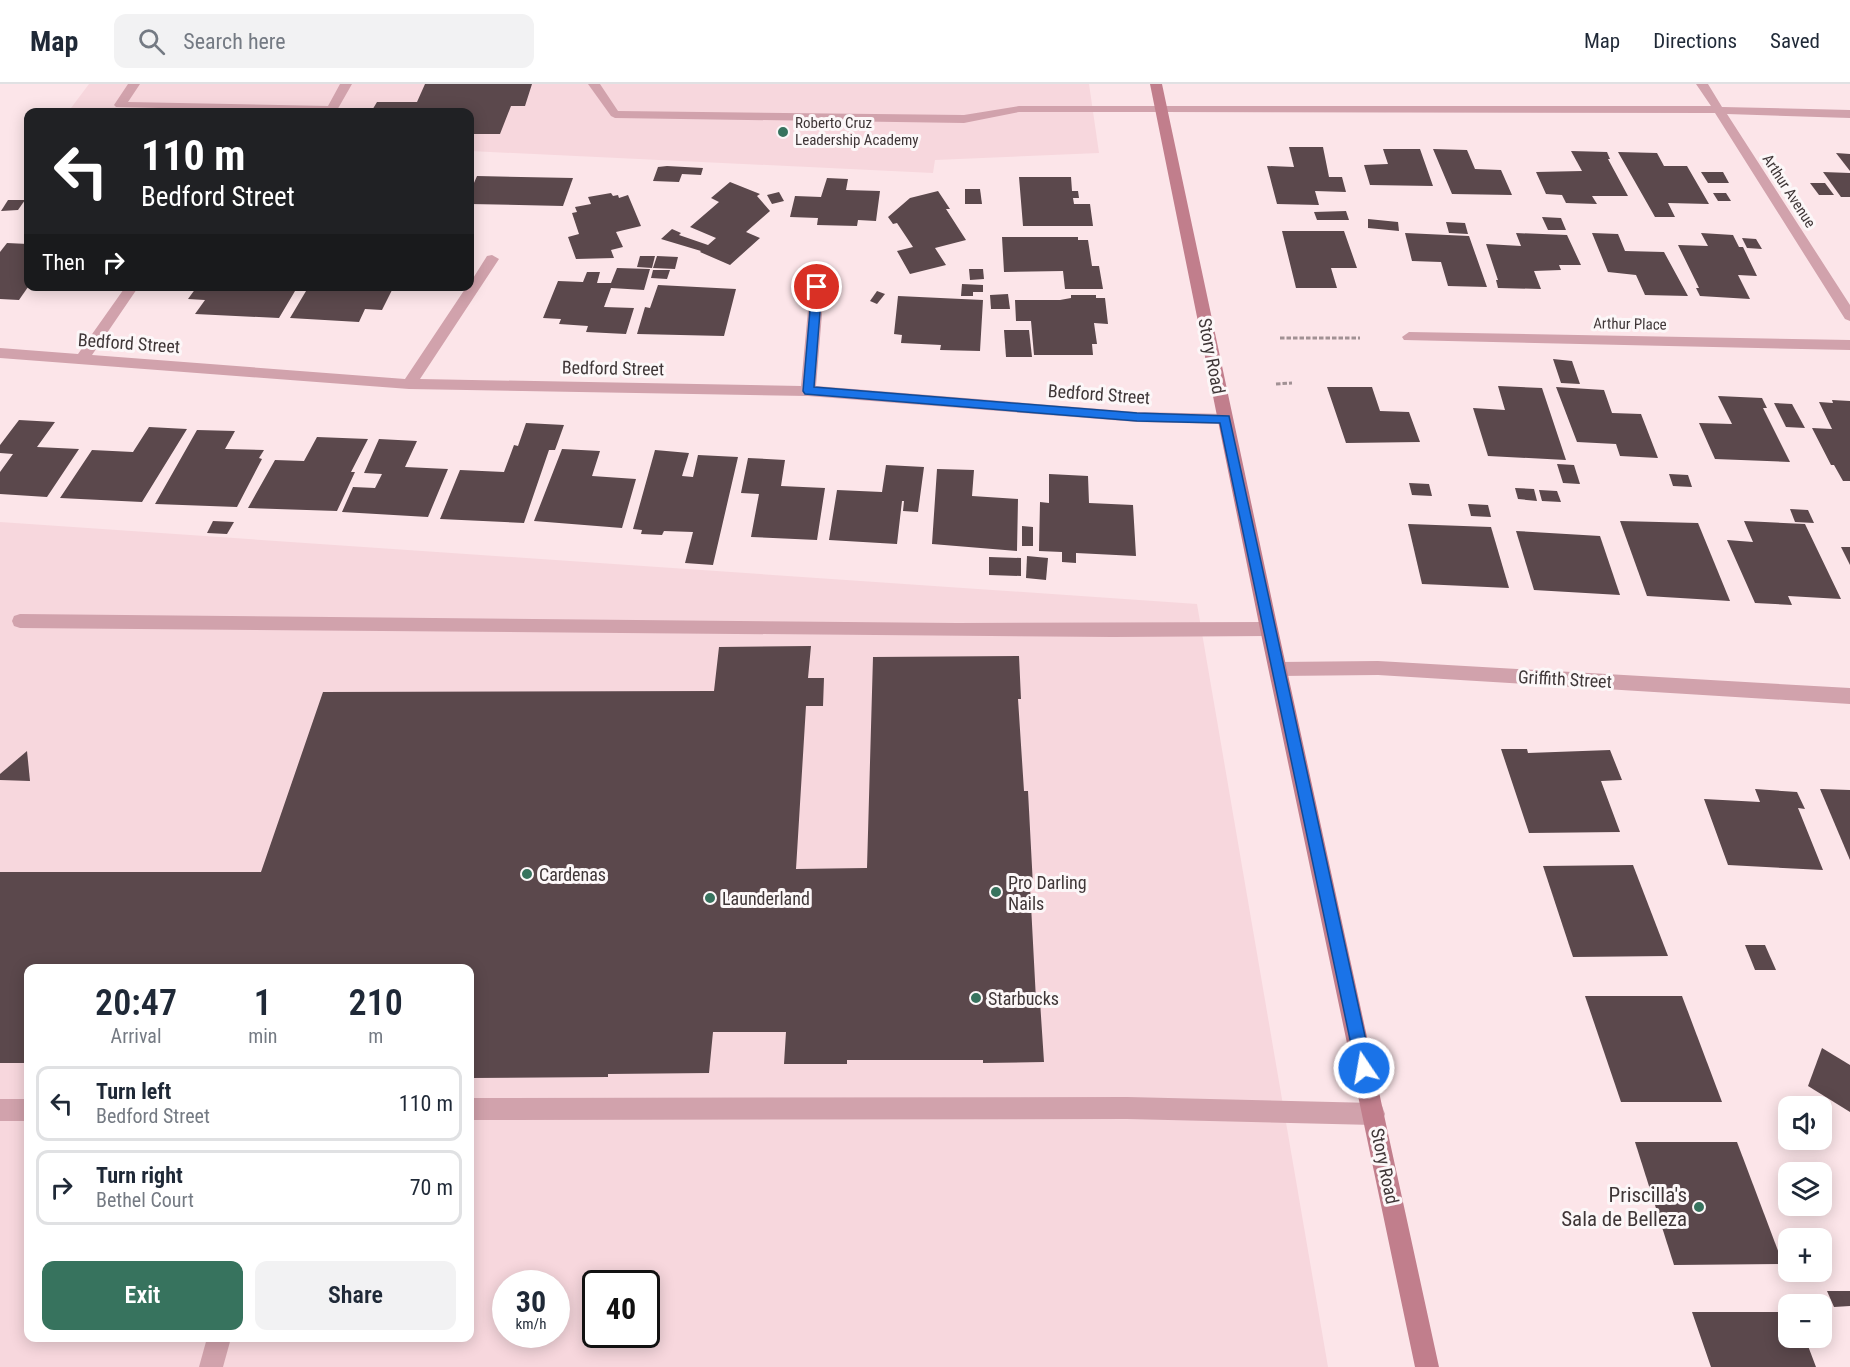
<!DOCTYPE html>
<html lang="en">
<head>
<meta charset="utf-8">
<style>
  body { margin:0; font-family:"Roboto Condensed",sans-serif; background:#f2f2f3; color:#1f2937; height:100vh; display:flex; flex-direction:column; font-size:22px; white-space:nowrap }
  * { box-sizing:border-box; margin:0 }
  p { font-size:20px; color:#747a83 }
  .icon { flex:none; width:33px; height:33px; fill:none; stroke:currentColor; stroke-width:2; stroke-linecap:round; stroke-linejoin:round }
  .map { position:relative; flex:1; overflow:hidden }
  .panel { position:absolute; left:24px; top:880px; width:450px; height:378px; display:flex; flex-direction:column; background:#fff; border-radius:12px; box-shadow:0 3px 15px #0003 }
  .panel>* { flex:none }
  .banner { position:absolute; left:24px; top:24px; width:450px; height:183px; border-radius:12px; box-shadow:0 3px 15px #0003; background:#202124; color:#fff; overflow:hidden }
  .fabs { position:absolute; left:1778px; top:1012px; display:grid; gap:12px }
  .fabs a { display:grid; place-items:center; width:54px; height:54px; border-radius:12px; background:#fff; box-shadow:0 3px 15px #0003; font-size:30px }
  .speed { position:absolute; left:492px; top:1186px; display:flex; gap:12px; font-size:30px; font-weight:700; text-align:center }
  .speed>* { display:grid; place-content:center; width:78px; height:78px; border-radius:50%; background:#fff; box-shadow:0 3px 15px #0003; line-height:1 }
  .speed small { font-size:15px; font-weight:400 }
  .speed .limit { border:3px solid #111; border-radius:9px; background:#fff; color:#111 }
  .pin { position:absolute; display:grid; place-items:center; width:51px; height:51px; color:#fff; margin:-26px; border:3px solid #fff; border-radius:50%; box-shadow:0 2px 6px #0007 }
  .me { position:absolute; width:66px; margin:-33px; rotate:348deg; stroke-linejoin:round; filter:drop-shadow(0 0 4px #0008) }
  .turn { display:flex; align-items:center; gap:21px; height:126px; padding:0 18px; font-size:27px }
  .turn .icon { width:78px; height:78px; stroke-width:2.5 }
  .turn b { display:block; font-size:42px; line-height:51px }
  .then { display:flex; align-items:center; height:57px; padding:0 18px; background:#0003; gap:12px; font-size:22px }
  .eta { display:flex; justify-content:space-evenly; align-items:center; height:102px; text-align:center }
  .eta b { font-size:36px; font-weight:600; line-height:42px }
  .cta { display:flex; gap:12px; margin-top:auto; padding:12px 18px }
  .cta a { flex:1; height:69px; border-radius:12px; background:#37735e; color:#fff; font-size:24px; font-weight:600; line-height:69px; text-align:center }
  .cta a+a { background:#f2f2f3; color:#1f2937 }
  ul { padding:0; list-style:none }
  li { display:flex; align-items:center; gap:18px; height:75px; margin:0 12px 9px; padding:0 6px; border:3px solid #e0e1e3; border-radius:12px }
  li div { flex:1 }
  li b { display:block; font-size:22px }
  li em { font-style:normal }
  header { display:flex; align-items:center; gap:36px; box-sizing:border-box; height:84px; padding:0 30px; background:#fff; border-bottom:2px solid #e0e1e3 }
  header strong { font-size:28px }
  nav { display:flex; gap:33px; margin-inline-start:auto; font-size:21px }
  .search { width:420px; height:54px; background:#f2f2f3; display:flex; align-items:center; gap:15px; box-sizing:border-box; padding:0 21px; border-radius:12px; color:#747a83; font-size:22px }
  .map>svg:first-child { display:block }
  .built { fill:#f7d7dd; fill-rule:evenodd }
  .building { fill:#5b484c }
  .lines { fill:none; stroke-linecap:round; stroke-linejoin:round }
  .path { stroke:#a19194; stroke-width:3; stroke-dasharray:4.5 2; stroke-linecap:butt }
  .lane { fill:#d1a2ac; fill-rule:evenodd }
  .street { fill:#d1a2ac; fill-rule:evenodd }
  .secondary { fill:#c17e8c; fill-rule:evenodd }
  .route { fill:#1a73e8; stroke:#114b97; stroke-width:1.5 }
  .poi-dot { fill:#37735e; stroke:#fcf7f8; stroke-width:2 }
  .labels { text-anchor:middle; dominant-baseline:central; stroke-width:6; stroke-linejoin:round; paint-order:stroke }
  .far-poi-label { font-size:15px; fill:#3f3637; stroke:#fcf7f8; text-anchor:start }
  .far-street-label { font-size:15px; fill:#3f3637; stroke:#fcf7f8 }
  .street-label { font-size:18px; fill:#3f3637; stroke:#fcf7f8 }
  .poi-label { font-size:18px; fill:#3f3637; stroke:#fcf7f8; text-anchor:start }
  .near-poi-label { font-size:21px; fill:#3f3637; stroke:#fcf7f8; text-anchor:end }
</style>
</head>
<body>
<header>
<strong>Map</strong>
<div class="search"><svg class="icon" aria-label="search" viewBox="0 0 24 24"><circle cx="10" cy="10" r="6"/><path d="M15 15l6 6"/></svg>Search here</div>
<nav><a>Map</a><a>Directions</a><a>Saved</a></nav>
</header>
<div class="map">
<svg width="1850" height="1283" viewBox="0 0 1850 1283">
  <rect width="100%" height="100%" fill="#fce5e9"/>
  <g class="built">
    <path d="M89,0H1089L1099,69L935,76L933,89L470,67V28H68Z"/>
    <path d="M0,438L1197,520L1328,1283H0ZM28,885H470V1254H28ZM506,1200H556V1251H506ZM596,1200H646V1251H596Z"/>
  </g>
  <g class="building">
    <path d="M425,0H532L525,22H511L500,50H470V28H371L377,18H417Z"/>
    <path d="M1289,63H1323L1329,93H1342L1346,108L1315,107L1319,121L1277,120L1267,82L1294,83Z"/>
    <path d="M1383,65H1420L1433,102L1370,101L1364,81L1388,80Z"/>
    <path d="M1433,65L1467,66L1475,85L1501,86L1512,111L1452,110Z"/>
    <path d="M1571,67L1607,68L1610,75H1608L1628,112H1592L1597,120L1566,119L1562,111L1546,110L1536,88L1582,87Z"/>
    <path d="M1618,68L1657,69L1664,82H1687L1709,120L1668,119L1675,133H1655Z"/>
    <path d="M1836,69L1850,70V87Z"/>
    <path d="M667,82L703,84L701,91L682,90L679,98L653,97L658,83Z"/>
    <path d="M1701,88H1723L1729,99H1708Z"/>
    <path d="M1823,88L1850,89V113H1841Z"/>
    <path d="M477,92L573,94L563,122L470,120V108Z"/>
    <path d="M1019,93H1071L1072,107H1078L1079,114H1073L1074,120H1090L1093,142H1023Z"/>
    <path d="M827,94L848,95L846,106L880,107L876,137L858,136L857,142L817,141L818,134L790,133L795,112L821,113Z"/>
    <path d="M730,98L760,110L757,112L770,127L746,148L760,154L730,181L700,168L701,167L661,155L672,145L681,149L679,151L708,161L716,154L690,143L719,118L711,114Z"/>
    <path d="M1810,99H1825L1834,111H1819Z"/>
    <path d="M965,105H980L982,120H965Z"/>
    <path d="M938,107L950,125H946L966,156L935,164L946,181L910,190L897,167L913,163L897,139L893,140L888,133L910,114Z"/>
    <path d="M779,108L784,117L772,120L767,111Z"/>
    <path d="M611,109L613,112L618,111L619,114L628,111L641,142L616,148L623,163L611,166L614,174L576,175L568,153L579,150L572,129L577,128L575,123L591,120L588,113Z"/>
    <path d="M1713,109H1726L1731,117H1718Z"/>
    <path d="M8,116H25L18,126L1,127Z"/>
    <path d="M1346,127L1349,136H1317L1314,128Z"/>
    <path d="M1542,133L1561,134L1566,146H1548Z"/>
    <path d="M1368,135L1398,138L1399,147L1368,144Z"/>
    <path d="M1446,138L1465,139L1468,150L1449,149Z"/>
    <path d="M1282,147H1344L1357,184H1331L1337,204H1296Z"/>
    <path d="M1405,149L1469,152L1487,203L1448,202L1441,178L1412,177Z"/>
    <path d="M1516,149L1567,151L1581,181H1559L1561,186L1534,187L1541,205L1498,204L1496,196H1498L1486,160L1521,162Z"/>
    <path d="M1592,149L1618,150L1625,167L1664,168L1688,212L1645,211L1636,191L1608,188Z"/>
    <path d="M1701,149L1733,151L1739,163H1743L1757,192L1738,191L1750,215L1700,212L1696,204H1699L1678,161L1708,162Z"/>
    <path d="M1002,153H1078V156H1088L1092,182H1099L1103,205H1065L1063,187L1004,188Z"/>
    <path d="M1742,154L1756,155L1762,165L1747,164Z"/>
    <path d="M7,159L28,160V203L19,216L0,215V168Z"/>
    <path d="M640,172H655L652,184L637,183Z"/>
    <path d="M657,172L678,173L675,185L653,184Z"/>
    <path d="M617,184L650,185L644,206L611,204L604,223L634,224L626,250L586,248L588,242L559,240L561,235L543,234L558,197L583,198L587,188H600L597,199H611Z"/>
    <path d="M969,185H983L984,195L970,196Z"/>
    <path d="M653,186H670L667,195L651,194Z"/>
    <path d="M962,200L983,201V208H973V212H961Z"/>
    <path d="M658,201L736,205L724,252L637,250L645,223L650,224Z"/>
    <path d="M213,202H295L292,207H295L279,234L195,230L205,216L188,215L196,204L212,205Z"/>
    <path d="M309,202H394L382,226L365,225L359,238L290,234Z"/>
    <path d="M877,207L885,210L877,220L870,217Z"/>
    <path d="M1008,210L1010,225H991L990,211Z"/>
    <path d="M1071,211H1096V214H1105L1108,240L1094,239L1097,260H1092L1093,271H1034L1031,237H1016L1015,216H1060L1071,214Z"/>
    <path d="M898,212L983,216L980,267L940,266L941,261L901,259L902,251L894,250Z"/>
    <path d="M1004,246H1029L1032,273H1006Z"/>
    <path d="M1553,275L1572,277L1580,300L1561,299Z"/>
    <path d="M1498,302L1542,304L1566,376L1488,372L1473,324L1505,326Z"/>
    <path d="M1327,303H1372L1380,327L1409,328L1420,358L1346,359Z"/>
    <path d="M1556,303L1604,306L1612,329L1641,330L1658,374L1620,372L1616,360L1577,358Z"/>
    <path d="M1718,312L1762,314L1767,324H1763L1790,378L1715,375L1699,339L1732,340Z"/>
    <path d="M1832,316L1850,317V397H1843L1834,381H1831L1812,344L1832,345L1819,318L1833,319Z"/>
    <path d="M1774,319L1792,320L1805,344L1786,343Z"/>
    <path d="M19,336L55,338L37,363L79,365L47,413L0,410V388L13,370L0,369V361Z"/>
    <path d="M526,339L564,341L555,366H549L524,439L440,435L460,386L504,388L514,361L518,362Z"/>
    <path d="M149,343L187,345L142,418L60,414L92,366L133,368Z"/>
    <path d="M197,346L235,347L225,365L264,366L259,374L262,375L237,423L155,420Z"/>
    <path d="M317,353L368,355L351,388H355L337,427L248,424L275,376L304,377Z"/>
    <path d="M379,355L417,357L405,383L448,385L428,433L342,428L353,403L375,404L382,390L364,389Z"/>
    <path d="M562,365L600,367L592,392L636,395L622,444L534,437Z"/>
    <path d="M655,366L689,369L682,392L693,393L698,371L738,373L713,481L685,479L693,448L664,447L662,451L641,450L642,446L633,445Z"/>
    <path d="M748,374L785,376L781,402L825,404L817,456L751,453L759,410L741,409Z"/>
    <path d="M1557,380L1574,381L1580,400L1563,399Z"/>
    <path d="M886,381L924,383L918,428L903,427L904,417H902L897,460L829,456L837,406L882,408Z"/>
    <path d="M937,385L974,386L972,412L1018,415L1017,467L932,460Z"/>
    <path d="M1049,390L1088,392L1089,419L1133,421L1136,472L1076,469V479L1062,478V468L1039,467L1040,418L1049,419Z"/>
    <path d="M1669,390L1688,391L1692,403L1673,402Z"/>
    <path d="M1409,399L1429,400L1432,412L1412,411Z"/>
    <path d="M1515,404L1534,405L1537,417L1518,415Z"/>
    <path d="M1539,406L1557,407L1561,418L1542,417Z"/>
    <path d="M1468,420L1488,421L1491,433L1471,432Z"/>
    <path d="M1790,425L1808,426L1814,439L1795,438Z"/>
    <path d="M213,437L234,438L227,450L207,449Z"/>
    <path d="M1620,437L1698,439L1730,517L1647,512Z"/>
    <path d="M1744,437L1805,440L1841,515L1788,512L1792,521L1755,519L1727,456L1753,458Z"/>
    <path d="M1408,440L1491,443L1509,504L1422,500Z"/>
    <path d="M1022,442L1033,443V462H1022Z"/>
    <path d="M1516,447L1600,452L1620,511L1534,506Z"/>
    <path d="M1841,463H1850V481Z"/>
    <path d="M1027,472L1048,474L1046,496L1026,494Z"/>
    <path d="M989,473L1021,474V492L989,491Z"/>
    <path d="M811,562L808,594H824L823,622H806L796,785L867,784L873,573L1019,572L1021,615H1018L1024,707H1028L1033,802H1030L1036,916L1040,917L1044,978L983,979V976H847V980H784L786,948H713L709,989L608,990V993L470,994V885H28V979H0V788H261L323,608L714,607L719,563Z"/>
    <path d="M1501,665H1527L1528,669L1610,666L1622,696L1601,697L1620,748L1529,749Z"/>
    <path d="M27,667L30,697L0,696V690Z"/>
    <path d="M1755,705L1797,708L1805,725L1798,724L1823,786L1728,781L1704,715L1760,718Z"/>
    <path d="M1820,705L1850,706V776Z"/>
    <path d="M1633,781L1668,872L1573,873L1543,782Z"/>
    <path d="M1745,861H1765L1776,886H1755Z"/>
    <path d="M1585,912H1682L1722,1018H1621Z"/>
    <path d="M1822,964L1850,981V1028L1808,1002Z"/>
    <path d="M1635,1058H1737L1783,1180L1674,1181Z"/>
    <path d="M1827,1207H1850V1222L1834,1223Z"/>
    <path d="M1692,1228H1788V1254H1805L1816,1283H1711Z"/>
  </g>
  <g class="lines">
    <g class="path">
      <path d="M1280,254H1360"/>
      <path d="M1276,300L1292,299"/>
    </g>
    <g class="lane">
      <path d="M128,0H140L128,18L328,22L340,0H352L336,28L116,23L114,21Z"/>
      <path d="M588,0H600L618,27L964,31L1019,22H1161L1167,25L1161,28H1019L964,39L615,34L611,32Z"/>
      <path d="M20,530L957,539L1269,538L1275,540L1278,545L1275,550L1269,552L1113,553L20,544L14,542L12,537L14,532Z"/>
      <path d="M1127,1013L1374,1019L1382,1022L1385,1030L1382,1038L1374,1041L1127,1035L470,1036V1014Z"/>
      <rect x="0" y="1015" width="28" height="22"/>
      <path d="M207,1254H231L223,1283H199Z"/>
    </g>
    <g class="street">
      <path d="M1696,0H1708L1722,23L1850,26V34L1727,30L1850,221V237L1845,235L1715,29L1161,28L1155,25L1161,22H1711Z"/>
      <path d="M492,171L499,175L420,295L801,302L812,182L819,178L826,182L816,302L1137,328L1225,330L1232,335L1225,340L1137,338L808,312L409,305L0,274V264L78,270L126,202H139L92,271L405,295L467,202H470V199L487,172Z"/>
      <path d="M1409,248L1850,256V266L1404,256L1402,253Z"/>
      <path d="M1378,577L1850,604V620L1378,591L1279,592L1273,590L1270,585L1273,580L1279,578Z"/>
    </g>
    <path class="secondary" d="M1150,0H1162L1278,545L1439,1283H1415L1260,545Z"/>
  </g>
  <path class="route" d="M817,199L822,203L814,303L1137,329L1229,332L1372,984L1370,990L1364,992L1358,990L1356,984L1220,339L1137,337L805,310L803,307L812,203Z"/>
  <g class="poi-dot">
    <circle cx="783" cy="48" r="6"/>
    <circle cx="527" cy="790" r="6"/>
    <circle cx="996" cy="808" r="6"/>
    <circle cx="710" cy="814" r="6"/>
    <circle cx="976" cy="914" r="6"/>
    <circle cx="1699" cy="1123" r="6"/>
  </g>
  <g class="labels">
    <g class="far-poi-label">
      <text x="795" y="39">Roberto Cruz<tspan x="795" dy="17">Leadership Academy</tspan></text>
    </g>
    <g class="far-street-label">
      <text transform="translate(1789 107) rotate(57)">Arthur Avenue</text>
      <text transform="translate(1630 240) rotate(1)">Arthur Place</text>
    </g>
    <g class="street-label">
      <text transform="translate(129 259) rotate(4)">Bedford Street</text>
      <text transform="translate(1212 272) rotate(79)">Story Road</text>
      <text transform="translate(613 284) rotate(1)">Bedford Street</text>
      <text transform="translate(1099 310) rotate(4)">Bedford Street</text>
      <text transform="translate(1565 595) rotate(3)">Griffith Street</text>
      <text transform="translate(1385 1082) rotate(78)">Story Road</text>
    </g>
    <g class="poi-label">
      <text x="539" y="790">Cardenas</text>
      <text x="1008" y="798">Pro Darling<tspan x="1008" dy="21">Nails</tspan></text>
      <text x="722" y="814">Launderland</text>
      <text x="988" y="914">Starbucks</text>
    </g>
    <g class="near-poi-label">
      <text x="1687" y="1111">Priscilla's<tspan x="1687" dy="24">Sala de Belleza</tspan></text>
    </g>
  </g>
</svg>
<div class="fabs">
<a><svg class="icon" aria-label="sound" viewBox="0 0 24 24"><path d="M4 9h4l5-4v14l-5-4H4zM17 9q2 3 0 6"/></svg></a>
<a><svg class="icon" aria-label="layers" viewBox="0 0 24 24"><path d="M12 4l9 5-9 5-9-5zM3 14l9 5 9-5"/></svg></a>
<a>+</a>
<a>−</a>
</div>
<div class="speed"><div>30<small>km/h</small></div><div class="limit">40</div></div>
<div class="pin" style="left:817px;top:203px;background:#d93025"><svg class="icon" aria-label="arrive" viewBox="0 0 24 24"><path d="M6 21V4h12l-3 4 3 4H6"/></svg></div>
<svg class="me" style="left:1364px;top:984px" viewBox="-20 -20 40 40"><circle r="17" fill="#1a73e8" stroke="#fff" stroke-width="3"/><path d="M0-11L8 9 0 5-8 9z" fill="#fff"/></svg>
<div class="banner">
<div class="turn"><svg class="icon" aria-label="left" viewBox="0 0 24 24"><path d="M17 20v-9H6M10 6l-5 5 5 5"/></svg><div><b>110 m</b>Bedford Street</div></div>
<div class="then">Then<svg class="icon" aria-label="right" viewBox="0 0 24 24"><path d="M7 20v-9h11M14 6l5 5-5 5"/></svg></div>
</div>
<section class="panel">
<div class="eta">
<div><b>20:47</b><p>Arrival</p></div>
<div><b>1</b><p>min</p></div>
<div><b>210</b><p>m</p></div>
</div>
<ul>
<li><svg class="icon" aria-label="left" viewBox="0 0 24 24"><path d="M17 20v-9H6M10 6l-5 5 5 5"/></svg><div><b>Turn left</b><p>Bedford Street</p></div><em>110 m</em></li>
<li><svg class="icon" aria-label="right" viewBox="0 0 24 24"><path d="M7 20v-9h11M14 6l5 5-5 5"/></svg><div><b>Turn right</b><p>Bethel Court</p></div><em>70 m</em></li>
</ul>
<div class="cta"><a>Exit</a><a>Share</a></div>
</section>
</div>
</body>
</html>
